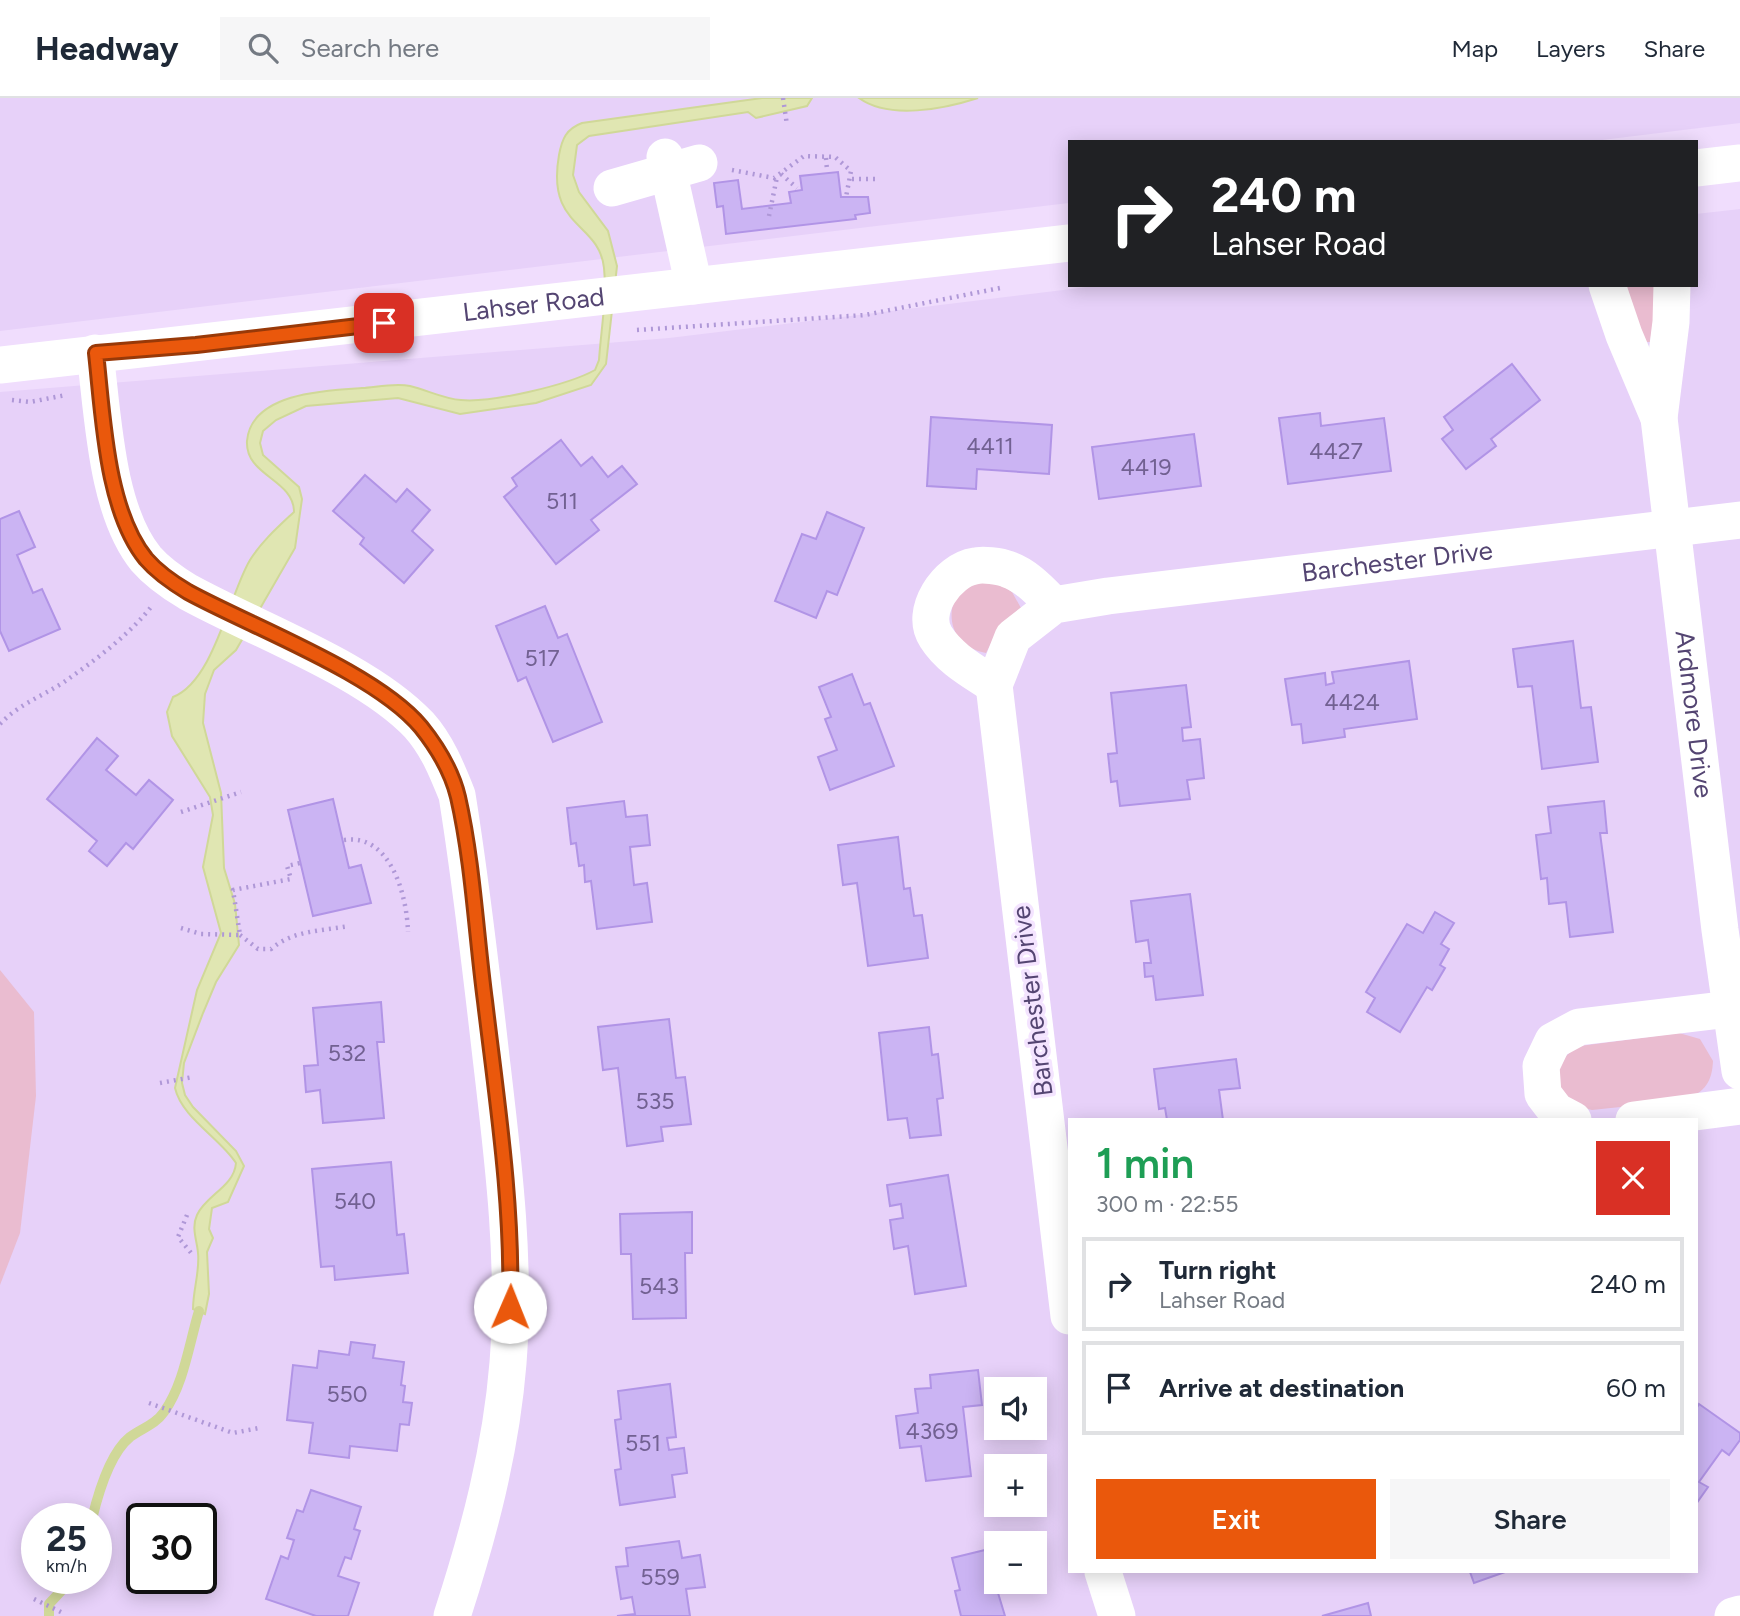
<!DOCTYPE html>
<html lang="en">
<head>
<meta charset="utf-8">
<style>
  body { margin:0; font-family:Figtree,sans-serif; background:#f6f6f7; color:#1f2937; height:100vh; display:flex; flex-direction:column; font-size:26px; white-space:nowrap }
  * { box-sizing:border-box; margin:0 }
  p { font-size:23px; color:#747a83 }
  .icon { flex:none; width:38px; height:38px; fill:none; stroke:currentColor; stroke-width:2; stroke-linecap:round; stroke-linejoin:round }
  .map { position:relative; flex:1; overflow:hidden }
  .side { position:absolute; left:1068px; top:1020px; width:630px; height:455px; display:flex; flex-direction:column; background:#fff; border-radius:0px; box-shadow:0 4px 18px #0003 }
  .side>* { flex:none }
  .guide { position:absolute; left:1068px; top:42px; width:630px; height:147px; border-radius:0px; box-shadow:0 4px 18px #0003; background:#202124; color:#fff; overflow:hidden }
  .buttons { position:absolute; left:984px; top:1279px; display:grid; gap:14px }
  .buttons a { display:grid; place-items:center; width:63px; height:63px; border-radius:0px; background:#fff; box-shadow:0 4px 18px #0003; font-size:35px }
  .speed { position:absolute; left:21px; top:1405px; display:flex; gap:14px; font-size:35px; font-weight:700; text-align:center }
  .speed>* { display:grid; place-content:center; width:91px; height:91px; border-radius:50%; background:#fff; box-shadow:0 4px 18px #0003; line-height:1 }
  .speed small { font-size:18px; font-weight:400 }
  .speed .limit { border:4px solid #111; border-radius:10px; background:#fff; color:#111 }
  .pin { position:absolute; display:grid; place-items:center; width:60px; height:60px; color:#fff; margin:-30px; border-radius:14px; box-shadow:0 4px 10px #0006 }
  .me { position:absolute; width:77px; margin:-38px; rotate:1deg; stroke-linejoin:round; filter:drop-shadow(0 0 5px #0008) }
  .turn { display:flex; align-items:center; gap:24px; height:147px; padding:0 28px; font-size:32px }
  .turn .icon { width:91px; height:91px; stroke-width:2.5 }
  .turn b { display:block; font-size:49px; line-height:60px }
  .round { display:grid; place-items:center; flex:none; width:74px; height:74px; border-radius:0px; background:#f6f6f7 }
  .headline { display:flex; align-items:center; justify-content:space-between; height:119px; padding:0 28px }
  h1 { font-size:42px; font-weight:600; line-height:52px; color:#1e9e55 }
  .primary-button { display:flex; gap:14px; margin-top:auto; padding:14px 28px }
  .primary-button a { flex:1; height:80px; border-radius:0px; background:#ea580c; color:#fff; font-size:28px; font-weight:600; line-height:80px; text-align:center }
  .primary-button a+a { background:#f6f6f7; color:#1f2937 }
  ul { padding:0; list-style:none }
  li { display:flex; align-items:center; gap:21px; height:94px; margin:0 14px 10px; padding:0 14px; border:4px solid #e0e1e3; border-radius:0px }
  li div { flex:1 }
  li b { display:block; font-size:26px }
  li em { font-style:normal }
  header { display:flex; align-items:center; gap:42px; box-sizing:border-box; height:98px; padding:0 35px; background:#fff; border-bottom:2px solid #e0e1e3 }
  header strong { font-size:33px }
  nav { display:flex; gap:38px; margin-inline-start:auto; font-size:24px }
  .search { width:490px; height:63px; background:#f6f6f7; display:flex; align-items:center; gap:18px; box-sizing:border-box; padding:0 24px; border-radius:0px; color:#747a83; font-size:26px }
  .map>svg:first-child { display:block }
  .residential { fill:#e7d1f9; fill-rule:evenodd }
  .green { fill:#eabcd0 }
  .water { fill:#e0e6b2; stroke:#d0d898; stroke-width:2 }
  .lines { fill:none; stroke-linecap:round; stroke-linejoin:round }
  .stream { stroke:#d0d898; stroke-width:10 }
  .building { fill:#cbb4f3; stroke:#b194e6; stroke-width:2 }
  .path { stroke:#af98d7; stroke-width:4.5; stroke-dasharray:2 5; stroke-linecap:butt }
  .minor { stroke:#fff; stroke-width:37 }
  .route-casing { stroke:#983908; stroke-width:18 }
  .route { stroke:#ea580c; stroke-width:12 }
  .labels { text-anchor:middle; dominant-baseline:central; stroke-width:7; stroke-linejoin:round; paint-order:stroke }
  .number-label { font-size:23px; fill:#726192 }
  .street-label { font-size:26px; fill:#544572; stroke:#f4e4ff }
</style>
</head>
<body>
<header>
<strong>Headway</strong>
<div class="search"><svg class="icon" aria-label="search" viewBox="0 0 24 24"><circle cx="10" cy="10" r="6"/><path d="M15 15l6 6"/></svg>Search here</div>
<nav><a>Map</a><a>Layers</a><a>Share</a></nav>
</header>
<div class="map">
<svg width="1740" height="1518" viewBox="0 0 1740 1518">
  <rect width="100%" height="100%" fill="#f0ddfd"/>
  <g class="residential">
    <path d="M0,0H1740V25L1586,44H1069V105L0,233Z"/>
    <path d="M1740,111V1518H0V294L669,240L1104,187H1696V116ZM1069,1022H1696V1474H1069ZM996,1292H1034V1330H996ZM996,1368H1034V1407H996ZM37,1421H96V1480H37ZM142,1421H201V1480H142ZM996,1446H1034V1484H996Z"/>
  </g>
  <g class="green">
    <path d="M1624,187H1659L1650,244H1646Z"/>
    <path d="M997,484L1012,494L1021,510L1000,528L986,555C958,550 946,528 954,502C956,497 958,491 963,488C972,484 987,485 997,484Z"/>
    <path d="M0,872L34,914L36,998L20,1135L0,1187Z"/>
    <path d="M1679,935L1700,941L1713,963C1712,984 1705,993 1686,1002L1592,1012L1572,1007L1558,988C1558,968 1562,957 1580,948Z"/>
  </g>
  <g class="water">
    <path d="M762,0H812L807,8L756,20L748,14L589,38L577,47L573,77L579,94L608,133L617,168L606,266L591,287L536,305L460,316L398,300L306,308L276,322L263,333L260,345L263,357L299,389L302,401L295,450L236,552L214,572L205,596L203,625L221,695L224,770L235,806L239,847L216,884L203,915L184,965L182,985L185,997L193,1009L236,1053L244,1068L228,1104L212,1110L209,1131L213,1140L207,1154L209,1196L205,1216L193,1211C193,1192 200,1173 198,1155C197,1142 191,1130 197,1117C206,1097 234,1089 236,1065C220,1040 182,1020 175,990L197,892L221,835L203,769L213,717L210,699L172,638L167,614L173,599C214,583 229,497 250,462C262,443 278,429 294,414C294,381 245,378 247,343C251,295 326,292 362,290C377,289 395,285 410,288C427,292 444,301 461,302C492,305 568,287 595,272L599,262C601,232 607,200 604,170C599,123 546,131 559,57C562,41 566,31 582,25Z"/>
    <path d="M859,0H978C944,11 889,22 859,0Z"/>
  </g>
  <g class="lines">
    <g class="stream">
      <path d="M92,1421C98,1396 109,1356 130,1339C142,1330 155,1327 164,1314C184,1286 189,1246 199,1213"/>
      <path d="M49,1518V1506L73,1480"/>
    </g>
  </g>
  <g class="building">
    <path d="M838,74L841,99H868L870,115L855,117L856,121L726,136L723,108L717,109L714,85L738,82L742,111L791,105L789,94L802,92L800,78Z"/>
    <path d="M1512,266L1540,302L1491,341L1496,348L1466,371L1442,341L1453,332L1444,319Z"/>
    <path d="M1320,315L1321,328L1384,320L1391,373L1288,386L1279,320Z"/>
    <path d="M931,319L1052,327L1049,376L977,371L976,391L927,388Z"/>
    <path d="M1194,336L1201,388L1099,401L1092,349Z"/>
    <path d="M561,342L581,368L592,359L608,379L622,368L637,386L591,422L599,432L556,466L504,399L517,388L512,380Z"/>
    <path d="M365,377L396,404L407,391L430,412L412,433L433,452L404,485L360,446L364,440L333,413Z"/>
    <path d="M19,413L35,449L17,457L33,495L42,491L60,531L9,553L0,533V421Z"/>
    <path d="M827,414L864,430L837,497L827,493L816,520L775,503L802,436L816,441Z"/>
    <path d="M545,508L558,540L567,536L602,624L553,644L526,579L518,583L496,528Z"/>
    <path d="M1573,543L1581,610L1591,609L1598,664L1542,671L1532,588L1518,589L1513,551Z"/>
    <path d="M1409,563L1417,621L1344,631L1345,639L1303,645L1301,626L1292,627L1285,581L1325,575L1326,587L1334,585L1332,574Z"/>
    <path d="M852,576L864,607L870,605L894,668L830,692L818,659L837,652L825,621L831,619L819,589Z"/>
    <path d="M1186,587L1191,629L1182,630L1183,643L1200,641L1204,680L1187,682L1190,701L1120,708L1117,683L1111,684L1108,656L1117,655L1111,595Z"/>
    <path d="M97,640L118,658L106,672L136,697L149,682L173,702L133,751L126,745L107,768L89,753L97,743L47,701Z"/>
    <path d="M333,701L349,770L361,767L371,805L313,818L288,712Z"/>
    <path d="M624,703L626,719L647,717L650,747L630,749L634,787L647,785L652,824L597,831L591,783L585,784L584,767L579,768L576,745L571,746L567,710Z"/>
    <path d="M1604,703L1607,735H1600L1613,834L1570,839L1566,804L1549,806L1547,780L1541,781L1536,737L1551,735L1548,709Z"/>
    <path d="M898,739L904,791L910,790L914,818L922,817L928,860L868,868L857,785L843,787L838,747Z"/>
    <path d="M1190,796L1203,897L1156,902L1153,878L1145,879L1144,865H1151L1148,842L1136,844L1131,803Z"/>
    <path d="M1435,814L1454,825L1441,846L1449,851L1440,867L1445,870L1432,892L1427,889L1400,934L1367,914L1375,900L1366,894L1407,826L1423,835Z"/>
    <path d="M381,904L384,944H377L384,1020L323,1025L320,992L306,994L304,968L318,967L313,910Z"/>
    <path d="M669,921L676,980L685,979L691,1026L661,1029L663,1043L627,1048L618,970L603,972L598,929Z"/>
    <path d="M929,929L932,957L938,956L943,1000L937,1001L941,1037L910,1040L907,1020L888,1022L879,935Z"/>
    <path d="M1236,961L1240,990L1219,992L1223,1022H1167L1165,1010L1159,1011L1154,971Z"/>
    <path d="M391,1064L397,1137L404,1136L408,1175L335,1182L334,1168L321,1169L312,1071Z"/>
    <path d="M948,1077L966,1188L915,1196L908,1148L894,1151L890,1122L903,1120L901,1106L890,1108L887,1087Z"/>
    <path d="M692,1114V1155H685L686,1220L633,1221L631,1156H621L620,1116Z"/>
    <path d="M351,1244L375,1247L373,1260L404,1264L401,1287L405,1288L403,1304L412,1305L409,1327L400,1326L397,1353L350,1348L349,1360L309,1355L313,1325L287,1322L293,1267L317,1270L319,1253L349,1257Z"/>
    <path d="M978,1272L982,1307L963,1309L971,1378L926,1383L921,1348L900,1350L896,1318L918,1315L915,1291L931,1290L930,1277Z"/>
    <path d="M670,1286L676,1339L667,1340L669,1352L684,1350L687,1375L672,1377L675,1399L620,1407L615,1372L621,1371L615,1322L621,1321L618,1293Z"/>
    <path d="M1699,1306L1740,1335V1342L1729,1357L1722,1352L1699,1384L1708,1389L1696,1406V1311Z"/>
    <path d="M311,1392L361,1409L354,1431L360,1433L351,1461L345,1459L338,1478L359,1485L348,1518H316L266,1501L281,1458L288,1461L294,1442L287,1440L297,1412L303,1414Z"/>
    <path d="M679,1443L682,1460L700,1457L705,1489L686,1491L690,1518H617L635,1516L632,1499L621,1501L616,1469L628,1468L626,1450Z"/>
    <path d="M985,1452L1005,1518H961L955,1493L960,1492L952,1460Z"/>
    <path d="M1470,1474H1505L1474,1485Z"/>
    <path d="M1368,1505L1371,1518H1322Z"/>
  </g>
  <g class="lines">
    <g class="path">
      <path d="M783,0L787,27"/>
      <path d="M826,60L827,72"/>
      <path d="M732,72L774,80L804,58L835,59L851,73L846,99"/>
      <path d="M781,76L797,90"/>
      <path d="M852,81H880"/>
      <path d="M769,118L777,79"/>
      <path d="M637,232L865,217L1000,190"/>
      <path d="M12,302L30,304L66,297"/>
      <path d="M0,626C19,606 41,599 64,584C94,563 128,538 151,509"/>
      <path d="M181,714L241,694"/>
      <path d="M344,742C391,735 407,798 408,834"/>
      <path d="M181,830L201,836L240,837L233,792L291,781L287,768L300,765"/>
      <path d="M240,837L258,851H271C293,832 322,833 349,828"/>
      <path d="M160,985L193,979"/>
      <path d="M187,1117L178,1139L192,1156"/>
      <path d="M149,1305L233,1335L259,1330"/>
      <path d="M34,1501L63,1515"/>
    </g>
    <g class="minor">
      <path d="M665,59L694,188"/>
      <path d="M1696,70L1740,65"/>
      <path d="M612,90L699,65"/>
      <path d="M1607,187L1624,237L1659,320"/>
      <path id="s1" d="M1672,187L1671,224L1659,320L1720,832L1740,973"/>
      <path d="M95,255C103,317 106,412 146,461C158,475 173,485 188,494C257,532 366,571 419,627C437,647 447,672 457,697C471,784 481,871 491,959C503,1061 516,1163 508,1265C501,1352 479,1435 452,1518"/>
      <path id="s2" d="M0,267L1069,145"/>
      <path d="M994,587C973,573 950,561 936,539C919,514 947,472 975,468C982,466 1000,468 1007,471C1026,477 1041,494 1054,507"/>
      <path d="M1573,1022L1556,1013L1543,996L1541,968L1553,943L1579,929L1730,911"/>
      <path d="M1634,1022L1740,1008"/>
      <path id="s3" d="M1069,1218L994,587L1013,539L1054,507L1108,498L1740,422"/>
      <path d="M1103,1474L1117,1518"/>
      <path d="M1733,1518L1740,1516"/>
    </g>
  </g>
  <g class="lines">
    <defs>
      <path id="route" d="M384,225L196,247L96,255C103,317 106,412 146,461C158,475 173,485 188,494C252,529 376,575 421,629C437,649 452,674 458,699C473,765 476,835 485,903C497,1004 513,1106 510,1209"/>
    </defs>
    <use href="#route" class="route-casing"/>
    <use href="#route" class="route"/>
  </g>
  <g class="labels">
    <g class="number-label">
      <text x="990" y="348">4411</text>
      <text x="1336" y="353">4427</text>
      <text x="1146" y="369">4419</text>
      <text x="562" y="403">511</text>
      <text x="542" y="560">517</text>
      <text x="1352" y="604">4424</text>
      <text x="347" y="955">532</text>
      <text x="655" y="1003">535</text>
      <text x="355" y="1103">540</text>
      <text x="659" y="1188">543</text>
      <text x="347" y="1296">550</text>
      <text x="932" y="1333">4369</text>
      <text x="643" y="1345">551</text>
      <text x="660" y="1479">559</text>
    </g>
    <g class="street-label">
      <text stroke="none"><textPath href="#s2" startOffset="537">Lahser Road</textPath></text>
      <text stroke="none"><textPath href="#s3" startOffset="1085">Barchester Drive</textPath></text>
      <text stroke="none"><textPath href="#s1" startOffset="432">Ardmore Drive</textPath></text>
      <text transform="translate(1032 903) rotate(-97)">Barchester Drive</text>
    </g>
  </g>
</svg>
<div class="buttons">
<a><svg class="icon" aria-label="sound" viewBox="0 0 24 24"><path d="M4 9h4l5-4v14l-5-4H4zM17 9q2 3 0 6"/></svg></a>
<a>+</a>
<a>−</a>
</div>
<div class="speed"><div>25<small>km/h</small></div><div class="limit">30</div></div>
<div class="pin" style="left:384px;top:225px;background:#d93025"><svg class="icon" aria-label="arrive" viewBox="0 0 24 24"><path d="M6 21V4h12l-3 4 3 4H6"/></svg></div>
<svg class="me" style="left:510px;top:1209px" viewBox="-20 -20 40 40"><circle r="19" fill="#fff"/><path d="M0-13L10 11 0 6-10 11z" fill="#ea580c"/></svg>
<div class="guide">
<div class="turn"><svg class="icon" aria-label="right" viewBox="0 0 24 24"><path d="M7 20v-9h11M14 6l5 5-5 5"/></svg><div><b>240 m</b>Lahser Road</div></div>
</div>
<section class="side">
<div class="headline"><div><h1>1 min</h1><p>300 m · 22:55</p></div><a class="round" style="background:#d93025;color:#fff"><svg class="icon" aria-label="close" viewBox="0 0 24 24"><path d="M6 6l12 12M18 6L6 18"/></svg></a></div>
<ul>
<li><svg class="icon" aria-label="right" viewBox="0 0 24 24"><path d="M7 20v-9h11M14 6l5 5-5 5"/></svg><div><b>Turn right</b><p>Lahser Road</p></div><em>240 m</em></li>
<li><svg class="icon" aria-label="arrive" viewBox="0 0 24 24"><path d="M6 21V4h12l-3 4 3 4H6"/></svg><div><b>Arrive at destination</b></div><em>60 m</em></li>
</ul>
<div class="primary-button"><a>Exit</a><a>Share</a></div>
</section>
</div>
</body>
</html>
